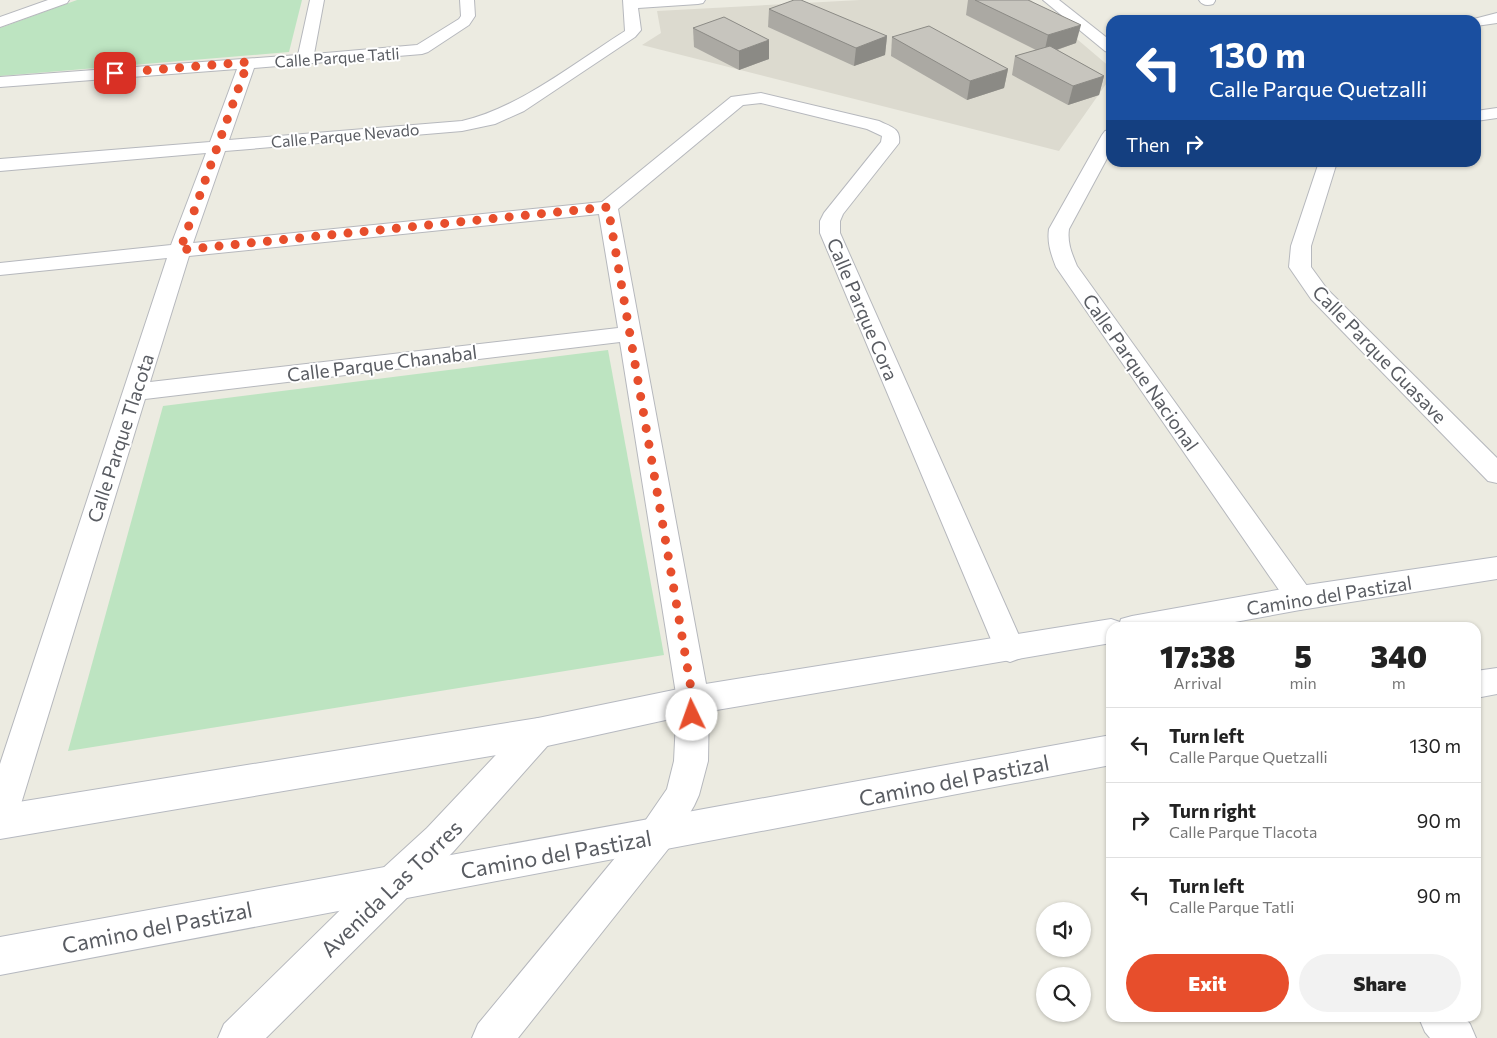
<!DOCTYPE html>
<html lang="en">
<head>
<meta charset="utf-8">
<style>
  body { margin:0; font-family:Commissioner,sans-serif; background:#f2f2f2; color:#222; height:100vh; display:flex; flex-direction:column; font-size:19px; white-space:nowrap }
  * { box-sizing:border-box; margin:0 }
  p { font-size:16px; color:#767676 }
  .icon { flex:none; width:28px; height:28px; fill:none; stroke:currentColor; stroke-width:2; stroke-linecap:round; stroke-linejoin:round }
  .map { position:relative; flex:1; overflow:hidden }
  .details { position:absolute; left:1106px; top:622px; width:375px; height:400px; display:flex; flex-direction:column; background:#fff; border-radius:15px; box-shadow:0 1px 4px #0004 }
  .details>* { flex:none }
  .guide { position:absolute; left:1106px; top:15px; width:375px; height:152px; border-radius:15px; box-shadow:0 1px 4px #0004; background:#1a4fa0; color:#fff; overflow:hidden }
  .buttons { position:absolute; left:1036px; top:902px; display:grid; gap:10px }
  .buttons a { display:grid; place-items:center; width:55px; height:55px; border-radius:50%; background:#fff; box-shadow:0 1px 4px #0004; font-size:25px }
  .pin { position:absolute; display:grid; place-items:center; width:42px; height:42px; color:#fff; margin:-21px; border-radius:10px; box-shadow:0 2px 8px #0006 }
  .me { position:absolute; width:55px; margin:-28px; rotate:357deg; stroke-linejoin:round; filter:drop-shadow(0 0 4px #0008) }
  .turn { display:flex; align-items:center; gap:18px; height:105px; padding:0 20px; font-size:22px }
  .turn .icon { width:65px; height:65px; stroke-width:2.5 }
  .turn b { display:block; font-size:35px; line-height:42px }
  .then { display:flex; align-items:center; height:48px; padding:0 20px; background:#0003; gap:10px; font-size:19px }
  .eta { display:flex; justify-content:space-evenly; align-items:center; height:85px; text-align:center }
  .eta b { font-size:30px; font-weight:800; line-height:35px }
  .cta { display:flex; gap:10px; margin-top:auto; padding:10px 20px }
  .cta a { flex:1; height:58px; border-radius:30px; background:#e74e2c; color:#fff; font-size:20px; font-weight:800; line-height:58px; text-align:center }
  .cta a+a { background:#f2f2f2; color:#222 }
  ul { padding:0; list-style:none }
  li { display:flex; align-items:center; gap:15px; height:75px; padding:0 20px; border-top:1px solid #e0e0e0 }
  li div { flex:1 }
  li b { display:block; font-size:19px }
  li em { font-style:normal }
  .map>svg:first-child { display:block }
  .education { fill:#dcdacf }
  .green { fill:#bde4c1 }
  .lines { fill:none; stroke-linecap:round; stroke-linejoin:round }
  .street-casing { stroke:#b6b8bd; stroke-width:2 }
  .secondary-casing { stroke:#b6b9c0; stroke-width:2 }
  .street { fill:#fff; fill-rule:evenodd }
  .secondary { fill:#fff; fill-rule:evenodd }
  .wall { fill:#aba9a3 }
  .shaded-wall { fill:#8b8a85 }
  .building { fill:#c7c5be; stroke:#8b8a85 }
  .route { stroke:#e74e2c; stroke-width:9; stroke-dasharray:0 16.2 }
  .labels { text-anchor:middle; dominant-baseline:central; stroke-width:4; stroke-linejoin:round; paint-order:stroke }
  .far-street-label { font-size:16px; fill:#595c62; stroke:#fff }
  .street-label { font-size:19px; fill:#595c62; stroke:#fff }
  .near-street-label { font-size:22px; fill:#595c62; stroke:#fff }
</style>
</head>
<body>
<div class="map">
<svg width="1497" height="1038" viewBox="0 0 1497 1038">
  <rect width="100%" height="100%" fill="#ecebe1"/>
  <path class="education" d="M860,0H1031L1111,68V77L1059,151L642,45L661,33L657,11Z"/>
  <g class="green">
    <path d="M77,0H302L289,52L0,76V28Z"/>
    <path d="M608,350L664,655L68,751L163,406Z"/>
  </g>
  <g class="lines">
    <defs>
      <g id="street">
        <path d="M48,0H69L67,3L0,27V17Z"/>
        <path d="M310,0H324L314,54L417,45L459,19L461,16L460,0H474L475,16L469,25L428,52L422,54L254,68L229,140L462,121C519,108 576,62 625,31L623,0H705L703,3L698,4L638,8L641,30L635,37L524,111L495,124L462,131L225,151L193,243L602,202L731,97L761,93L879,121C891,127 901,128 899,143L843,214L840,221V233L1025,649L1021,658L1010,662L999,658L995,649L820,233V221L824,213L881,142L882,136L867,129L761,103L743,105L618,209L709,700L708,761L699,795L694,806L669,848L518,1038H472L478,1024L643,824L667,789L674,761L677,700L620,342L145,399L17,817L12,829L0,833V764L167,258L0,275V263L171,245L206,153L0,171V159L210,142L237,69L0,87V77L298,55ZM599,214L618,328L150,382L189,256Z"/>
        <path d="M1043,0H1059L1111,41V53L1105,51Z"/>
        <path d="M1199,0H1215V1L1213,4C1207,6 1202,5 1199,0Z"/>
        <path d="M1497,13V23L1476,26V20H1470Z"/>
        <path d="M1497,108V118L1476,121V111Z"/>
        <path d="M1111,130V151L1069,229C1067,243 1072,254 1077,266L1310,590L1315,598L1310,606L1300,610L1290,606L1056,267C1051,254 1047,243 1049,229L1102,135L1105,131Z"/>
        <path d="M1319,162H1337L1311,246V267L1327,289L1497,458V483L1488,481L1311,299L1289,267L1291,246Z"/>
        <path d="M538,718L550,723L554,733L550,743L453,852L266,1038H218L224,1024L381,870L427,828L526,723Z"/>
        <path d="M1419,1018H1465L1470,1024L1476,1038H1430L1425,1032Z"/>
      </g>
      <g id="secondary">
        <path d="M1497,557V579L1300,610L1202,628H1111V643L693,714L538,748L0,839V805L538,718L693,686L1111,619L1120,622L1121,619L1132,616L1300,586Z"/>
        <path d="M1497,668V694L1476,698V671Z"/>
        <path d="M1111,735V765L0,975V937Z"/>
      </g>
    </defs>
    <use href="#street" class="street-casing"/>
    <use href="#secondary" class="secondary-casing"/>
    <use href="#street" class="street"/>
    <use href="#secondary" class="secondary"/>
  </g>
  <g class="wall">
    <path d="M968,0H1028L1076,43L1057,50L1104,76L1099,95L1068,105L1012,75L1015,56L1036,50L966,15Z"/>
    <path d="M769,9L887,36L885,55L854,66L768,27Z"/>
    <path d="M693,28L769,59L739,70L694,47Z"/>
    <path d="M892,37L1008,69L1004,88L967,100L891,56Z"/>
  </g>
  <g class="shaded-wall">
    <path d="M1081,25L1076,43L1044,54L1048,35Z"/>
    <path d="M887,36L885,55L854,66L856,48Z"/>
    <path d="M769,40V59L739,70V51Z"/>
    <path d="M1008,69L1004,88L967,100L970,81Z"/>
    <path d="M1104,76L1099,95L1068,105L1073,86Z"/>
  </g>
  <g class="building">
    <path d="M794,0H801L887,36L856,48L769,9Z"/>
    <path d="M975,0H1028L1081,25L1048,35Z"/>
    <path d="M724,17L769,40L739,51L693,28Z"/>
    <path d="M929,26L1008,69L970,81L892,37Z"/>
    <path d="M1050,46L1104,76L1073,86L1015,56Z"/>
  </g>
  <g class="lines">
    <path class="route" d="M115,73L248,62L180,250L608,207L693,700L692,715"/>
  </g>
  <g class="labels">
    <g class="far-street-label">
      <text transform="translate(337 57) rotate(-4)">Calle Parque Tatli</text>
      <text transform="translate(345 135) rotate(-5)">Calle Parque Nevado</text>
    </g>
    <g class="street-label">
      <text transform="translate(863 309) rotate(67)">Calle Parque Cora</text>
      <text transform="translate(1380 354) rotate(46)">Calle Parque Guasave</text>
      <text transform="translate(382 363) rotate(-7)">Calle Parque Chanabal</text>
      <text transform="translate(1141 372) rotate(55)">Calle Parque Nacional</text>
      <text transform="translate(120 438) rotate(-72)">Calle Parque Tlacota</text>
      <text transform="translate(1329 595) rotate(-9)">Camino del Pastizal</text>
    </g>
    <g class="near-street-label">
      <text transform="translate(954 780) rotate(-11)">Camino del Pastizal</text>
      <text transform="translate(556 854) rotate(-10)">Camino del Pastizal</text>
      <text transform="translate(391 888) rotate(-44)">Avenida Las Torres</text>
      <text transform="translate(157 927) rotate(-11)">Camino del Pastizal</text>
    </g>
  </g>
</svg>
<div class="buttons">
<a><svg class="icon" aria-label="sound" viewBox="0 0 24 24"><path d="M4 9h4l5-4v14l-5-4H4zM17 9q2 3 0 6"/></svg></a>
<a><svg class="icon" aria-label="search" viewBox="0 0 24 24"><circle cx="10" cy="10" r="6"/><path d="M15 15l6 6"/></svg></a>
</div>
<div class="pin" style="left:115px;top:73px;background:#d93025"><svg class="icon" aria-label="arrive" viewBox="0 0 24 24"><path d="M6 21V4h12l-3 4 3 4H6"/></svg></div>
<svg class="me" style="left:692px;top:715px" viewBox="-20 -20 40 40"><circle r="19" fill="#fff"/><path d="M0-13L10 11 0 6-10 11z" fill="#e74e2c"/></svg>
<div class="guide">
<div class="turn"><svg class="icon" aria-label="left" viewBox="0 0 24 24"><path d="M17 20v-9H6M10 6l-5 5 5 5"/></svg><div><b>130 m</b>Calle Parque Quetzalli</div></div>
<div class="then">Then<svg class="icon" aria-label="right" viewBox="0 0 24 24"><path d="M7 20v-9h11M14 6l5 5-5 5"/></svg></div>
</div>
<section class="details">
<div class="eta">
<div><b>17:38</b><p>Arrival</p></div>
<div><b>5</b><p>min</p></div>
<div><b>340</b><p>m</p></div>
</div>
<ul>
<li><svg class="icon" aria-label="left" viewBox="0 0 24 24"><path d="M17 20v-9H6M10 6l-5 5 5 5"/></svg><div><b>Turn left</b><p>Calle Parque Quetzalli</p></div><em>130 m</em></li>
<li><svg class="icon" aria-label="right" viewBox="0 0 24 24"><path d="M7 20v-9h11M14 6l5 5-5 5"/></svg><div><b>Turn right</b><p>Calle Parque Tlacota</p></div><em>90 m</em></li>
<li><svg class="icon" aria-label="left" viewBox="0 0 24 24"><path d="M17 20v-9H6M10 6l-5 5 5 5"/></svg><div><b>Turn left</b><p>Calle Parque Tatli</p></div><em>90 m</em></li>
</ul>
<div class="cta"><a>Exit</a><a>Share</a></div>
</section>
</div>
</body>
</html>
